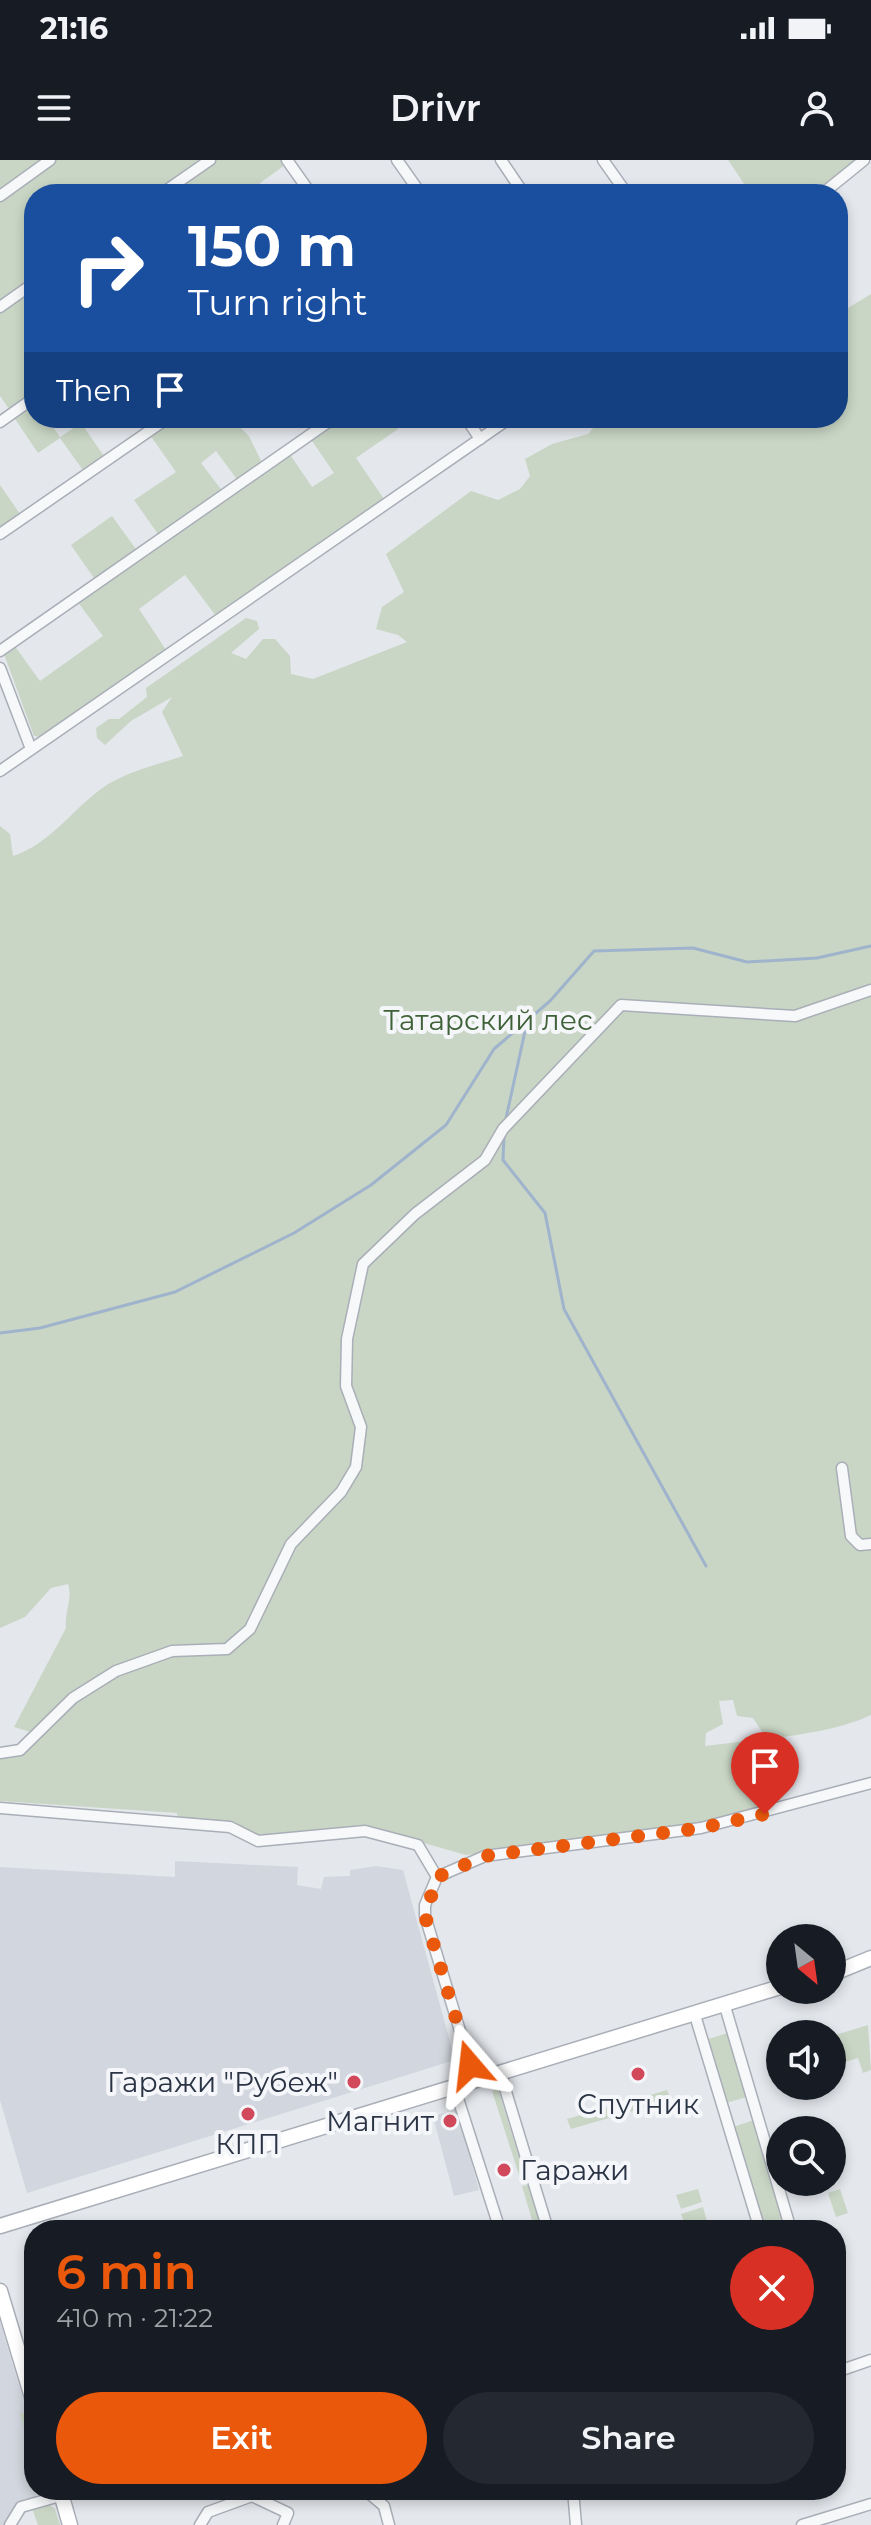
<!DOCTYPE html>
<html lang="en">
<head>
<meta charset="utf-8">
<style>
  body { margin:0; font-family:Montserrat,sans-serif; background:#242831; color:#f1f3f6; height:100vh; display:flex; flex-direction:column; font-size:30px; white-space:nowrap }
  * { box-sizing:border-box; margin:0 }
  p { font-size:26px; color:#9ea1a6 }
  .icon { flex:none; width:44px; height:44px; fill:none; stroke:currentColor; stroke-width:2; stroke-linecap:round; stroke-linejoin:round }
  .map { position:relative; flex:1; overflow:hidden }
  .panel { position:absolute; left:24px; top:2060px; width:822px; height:280px; display:flex; flex-direction:column; background:#171b24; border-radius:32px; box-shadow:0 4px 12px #0003 }
  .panel>* { flex:none }
  .hud { position:absolute; left:24px; top:24px; width:824px; height:244px; border-radius:32px; box-shadow:0 4px 12px #0003; background:#1a4fa0; color:#fff; overflow:hidden }
  .needle { width:52px; rotate:151deg }
  .controls { position:absolute; left:766px; top:1764px; display:grid; gap:16px }
  .controls a { display:grid; place-items:center; width:80px; height:80px; border-radius:50%; background:#171b24; box-shadow:0 4px 12px #0003; font-size:40px }
  .pin { position:absolute; display:grid; place-items:center; width:68px; height:68px; color:#fff; margin:-82px -34px; border-radius:50% 50% 50% 0; rotate:-45deg; box-shadow:0 0 8px #0007 }
  .pin .icon { rotate:45deg }
  .me { position:absolute; width:88px; margin:-44px; rotate:343deg; stroke-linejoin:round; filter:drop-shadow(0 0 6px #0008) }
  .turn { display:flex; align-items:center; gap:28px; height:168px; padding:0 32px; font-size:36px }
  .turn .icon { width:104px; height:104px; stroke-width:2.5 }
  .turn b { display:block; font-size:56px; line-height:68px }
  .then { display:flex; align-items:center; height:76px; padding:0 32px; background:#0003; gap:16px; font-size:30px }
  .round { display:grid; place-items:center; flex:none; width:84px; height:84px; border-radius:42px; background:#242831 }
  .headline { display:flex; align-items:center; justify-content:space-between; height:136px; padding:0 32px }
  h1 { font-size:48px; font-weight:600; line-height:60px; color:#ea580c }
  .button { display:flex; gap:16px; margin-top:auto; padding:16px 32px }
  .button a { flex:1; height:92px; border-radius:48px; background:#ea580c; color:#fff; font-size:32px; font-weight:600; line-height:92px; text-align:center }
  .button a+a { background:#242831; color:#f1f3f6 }
  .status { display:flex; justify-content:space-between; align-items:center; height:56px; padding:0 40px; background:#171b24; direction:ltr }
  .status svg { height:22px; fill:currentColor }
  header { display:flex; justify-content:space-between; align-items:center; height:104px; padding:0 32px; background:#171b24; font-size:36px; font-weight:600 }
  .map>svg:first-child { display:block }
  .built { fill:#d2d6de }
  .green { fill:#c9d6c5 }
  .lines { fill:none; stroke-linecap:round; stroke-linejoin:round }
  .stream { stroke:#9fb4cc; stroke-width:3 }
  .minor-casing { stroke:#a9aeb7; stroke-width:13 }
  .secondary-casing { stroke:#a9aeb7; stroke-width:17 }
  .minor { stroke:#f7f8fa; stroke-width:10 }
  .secondary { stroke:#fff; stroke-width:14 }
  .route { stroke:#ea580c; stroke-width:14; stroke-dasharray:0 25.2 }
  .poi-dot { fill:#d1495b; stroke:#f4f6f9; stroke-width:3 }
  .labels { text-anchor:middle; dominant-baseline:central; stroke-width:8; stroke-linejoin:round; paint-order:stroke }
  .park-label { font-size:28px; fill:#3f6138; stroke:#f4f6f9 }
  .poi-label { font-size:28px; fill:#2b3445; stroke:#f4f6f9; text-anchor:end }
</style>
</head>
<body>
<div class="status"><b>21:16</b><svg viewBox="0 0 49 12"><path d="M0 12V9h3v3zM5 12V6h3v6zM10 12V3h3v9zM15 12V0h3v12zM26 1h20v11H26zM47 4h2v5h-2z"/></svg></div>
<header><svg class="icon" aria-label="menu" viewBox="0 0 24 24"><path d="M4 6h16M4 12h16M4 18h16"/></svg>Drivr<svg class="icon" aria-label="person" viewBox="0 0 24 24"><circle cx="12" cy="8" r="4"/><path d="M4 21q1-7 8-7t8 7"/></svg></header>
<div class="map">
<svg width="871" height="2365" viewBox="0 0 871 2365">
  <rect width="100%" height="100%" fill="#e4e7ec"/>
  <g class="built">
    <path d="M175,1701L298,1707L297,1725L321,1729L324,1717L350,1716V1710L376,1706L403,1710L455,1900L27,2033L0,1940V1707L175,1717Z"/>
    <path d="M457,1949L479,2030L454,2036L433,1956Z"/>
    <path d="M0,2162L34,2276V2330H45L19,2346L7,2365H0Z"/>
  </g>
  <g class="green">
    <path d="M0,0H46L0,33Z"/>
    <path d="M53,0H207L159,34H34V121L0,144V37Z"/>
    <path d="M215,0H282L285,5L260,23L267,34H166Z"/>
    <path d="M728,0H859L818,34H751Z"/>
    <path d="M871,134V1555C842,1569 800,1575 767,1579L753,1558L737,1556L733,1540L719,1541L723,1564L706,1573L705,1586L747,1581L760,1646L752,1652L701,1664L466,1695L361,1665L272,1675L255,1674L234,1664L178,1658L177,1653L0,1641V1598C19,1600 30,1589 40,1575L14,1567L66,1468C64,1453 73,1438 68,1424L51,1428L25,1457L0,1468V666L10,674L13,696C50,684 71,651 101,629C124,612 157,605 183,596L162,552L172,537L131,561L105,585L97,578L96,568L109,559H119L147,537L146,528L246,458L257,461L259,469L231,493L246,499L263,479H275L290,496L291,514L313,519L407,482L398,475L376,469L382,447L404,432L386,394L471,331L498,340L520,329L530,316L525,299L552,284L588,274L602,258H838V154Z"/>
    <path d="M21,135L34,154V233L10,250L0,236V150Z"/>
    <path d="M34,242V258H47L60,277L81,263L106,299L85,313L60,278L38,293L13,256Z"/>
    <path d="M175,258H230L249,276L263,305L239,322L216,291L201,303L223,332L160,377L134,340L176,312L150,275Z"/>
    <path d="M338,258H391L398,269L356,298L384,339L216,456L185,415L139,449L166,490L42,577L34,576L4,494L14,485L40,521L103,476L77,441L289,293L312,327L334,313L310,278Z"/>
    <path d="M0,325L22,357L0,372Z"/>
    <path d="M112,356L138,392L96,421L71,385Z"/>
    <path d="M868,1865L871,1910L863,1913L858,1898L832,1906V1876Z"/>
    <path d="M728,1873L747,1937L726,1943L708,1879Z"/>
    <path d="M498,1929L525,2016L520,2018L492,1931Z"/>
    <path d="M667,1930L671,1940L571,1969L567,1959Z"/>
    <path d="M754,1960L787,2070H764L733,1967Z"/>
    <path d="M528,2025L542,2070H535L522,2026Z"/>
    <path d="M698,2029L702,2042L681,2049L676,2035Z"/>
    <path d="M840,2029L848,2053L836,2057L828,2033Z"/>
    <path d="M703,2047L707,2061L686,2067L681,2054Z"/>
    <path d="M20,2253H27L34,2276V2308Z"/>
    <path d="M45,2342L55,2349L60,2365H38L32,2348Z"/>
  </g>
  <g class="lines">
    <g class="stream">
      <path d="M505,963L527,862"/>
      <path d="M504,975L503,1000L545,1053L564,1149L706,1406"/>
      <path d="M0,1173L40,1168L175,1132L294,1073L371,1025L446,965L494,889L550,841L594,791L693,788L747,802L817,798L871,786"/>
    </g>
    <defs>
      <g id="minor">
        <path d="M287,0L311,34"/>
        <path d="M397,0L421,34"/>
        <path d="M501,0L524,34"/>
        <path d="M603,0L627,34"/>
        <path d="M161,34L210,0"/>
        <path d="M822,34L864,0"/>
        <path d="M0,36L50,0"/>
        <path d="M0,147L34,123"/>
        <path d="M466,258L480,279"/>
        <path d="M0,262L34,238"/>
        <path d="M0,374L168,258"/>
        <path d="M0,491L334,258"/>
        <path d="M0,508L31,589"/>
        <path d="M0,611L510,258"/>
        <path d="M842,1308L851,1376L860,1385L871,1384"/>
        <path d="M0,1593L20,1590L73,1538L116,1511L172,1491L227,1489L250,1469L291,1384L341,1332L356,1307L361,1267L346,1226L347,1179L363,1104L415,1054L485,1000L503,969L621,845L795,856L871,830"/>
        <path d="M0,1648L230,1667L258,1681L365,1671L418,1685L437,1717"/>
        <path d="M724,1843L791,2070"/>
        <path d="M694,1852L760,2070"/>
        <path d="M500,1912L548,2070"/>
        <path d="M475,1920L425,1756V1745L437,1717L485,1696L701,1668L871,1623"/>
        <path d="M454,1926L500,2070"/>
        <path d="M836,2212L871,2200"/>
        <path d="M365,2330L384,2346L389,2365"/>
        <path d="M573,2330L576,2365"/>
        <path d="M251,2332L252,2336L288,2353L283,2365"/>
        <path d="M10,2365L21,2347L81,2330"/>
        <path d="M200,2365L208,2352L252,2336"/>
        <path d="M802,2365L871,2344"/>
      </g>
      <g id="secondary">
        <path d="M832,1814L871,1798"/>
        <path d="M0,2066L780,1827"/>
        <path d="M0,2131L34,2244"/>
        <path d="M60,2330L70,2365"/>
      </g>
    </defs>
    <use href="#minor" class="minor-casing"/>
    <use href="#secondary" class="secondary-casing"/>
    <use href="#minor" class="minor"/>
    <use href="#secondary" class="secondary"/>
  </g>
  <g class="lines">
    <path class="route" d="M470,1905L425,1756L437,1717L485,1696L701,1668L765,1654"/>
  </g>
  <g class="poi-dot">
    <circle cx="638" cy="1914" r="8"/>
    <circle cx="354" cy="1922" r="8"/>
    <circle cx="248" cy="1954" r="8"/>
    <circle cx="450" cy="1961" r="8"/>
    <circle cx="504" cy="2010" r="8"/>
  </g>
  <g class="labels">
    <g class="park-label">
      <text x="488" y="860">Татарский лес</text>
    </g>
    <g class="poi-label">
      <text x="338" y="1922">Гаражи "Рубеж"</text>
      <text x="638" y="1944" text-anchor="middle">Спутник</text>
      <text x="434" y="1961">Магнит</text>
      <text x="248" y="1984" text-anchor="middle">КПП</text>
      <text x="520" y="2010" text-anchor="start">Гаражи</text>
    </g>
  </g>
</svg>
<div class="controls">
<a><svg class="needle" viewBox="-14 -14 28 28"><path d="M0-13l5 13h-10z" fill="#e53935"/><path d="M0 13l5-13h-10z" fill="#9ea1a6"/></svg></a>
<a><svg class="icon" aria-label="sound" viewBox="0 0 24 24"><path d="M4 9h4l5-4v14l-5-4H4zM17 9q2 3 0 6"/></svg></a>
<a><svg class="icon" aria-label="search" viewBox="0 0 24 24"><circle cx="10" cy="10" r="6"/><path d="M15 15l6 6"/></svg></a>
</div>
<div class="pin" style="left:765px;top:1654px;background:#d93025"><svg class="icon" aria-label="arrive" viewBox="0 0 24 24"><path d="M6 21V4h12l-3 4 3 4H6"/></svg></div>
<svg class="me" style="left:470px;top:1905px" viewBox="-20 -20 40 40"><path d="M0-17L14 15 0 8-14 15z" fill="#ea580c" stroke="#fff" stroke-width="4"/></svg>
<div class="hud">
<div class="turn"><svg class="icon" aria-label="right" viewBox="0 0 24 24"><path d="M7 20v-9h11M14 6l5 5-5 5"/></svg><div><b>150 m</b>Turn right</div></div>
<div class="then">Then<svg class="icon" aria-label="arrive" viewBox="0 0 24 24"><path d="M6 21V4h12l-3 4 3 4H6"/></svg></div>
</div>
<section class="panel">
<div class="headline"><div><h1>6 min</h1><p>410 m · 21:22</p></div><a class="round" style="background:#d93025;color:#fff"><svg class="icon" aria-label="close" viewBox="0 0 24 24"><path d="M6 6l12 12M18 6L6 18"/></svg></a></div>
<div class="button"><a>Exit</a><a>Share</a></div>
</section>
</div>
</body>
</html>
